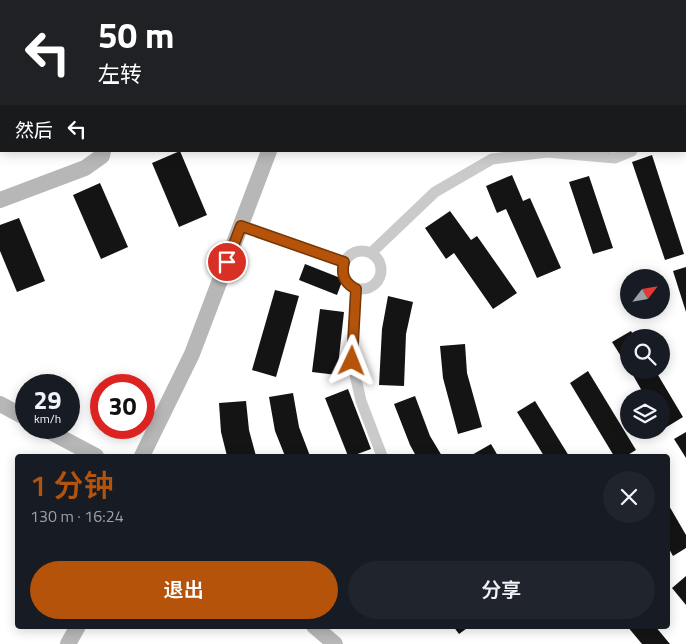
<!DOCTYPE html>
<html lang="zh">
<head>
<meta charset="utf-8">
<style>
  body { margin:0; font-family:"Titillium Web","Noto Sans SC",sans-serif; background:#20242c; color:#f1f3f6; height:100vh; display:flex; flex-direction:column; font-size:19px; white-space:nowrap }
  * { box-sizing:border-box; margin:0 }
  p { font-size:16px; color:#9ea1a6 }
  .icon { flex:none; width:28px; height:28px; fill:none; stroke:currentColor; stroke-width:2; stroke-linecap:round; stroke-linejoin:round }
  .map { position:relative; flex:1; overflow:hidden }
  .panel { position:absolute; left:15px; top:454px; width:655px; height:175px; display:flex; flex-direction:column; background:#171b24; border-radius:5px; box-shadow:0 2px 12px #0003 }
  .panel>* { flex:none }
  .hud { position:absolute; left:0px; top:0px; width:686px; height:152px; box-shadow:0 2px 12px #0003; background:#202124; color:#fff; overflow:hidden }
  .needle { width:32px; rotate:59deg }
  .fabs { position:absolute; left:620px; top:269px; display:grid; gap:10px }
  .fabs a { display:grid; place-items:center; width:50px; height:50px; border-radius:50%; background:#171b24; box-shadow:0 2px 12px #0003; font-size:25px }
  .speed { position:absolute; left:15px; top:374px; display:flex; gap:10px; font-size:25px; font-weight:700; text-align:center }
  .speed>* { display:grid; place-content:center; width:65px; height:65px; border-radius:50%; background:#171b24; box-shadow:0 2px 12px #0003; line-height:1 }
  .speed small { font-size:12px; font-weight:400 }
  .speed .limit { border:8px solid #d22; background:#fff; color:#111 }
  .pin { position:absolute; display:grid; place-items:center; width:42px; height:42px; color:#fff; margin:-21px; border:2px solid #fff; border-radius:50%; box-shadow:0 1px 5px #0007 }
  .me { position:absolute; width:55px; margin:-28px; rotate:2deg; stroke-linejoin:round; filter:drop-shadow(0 0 4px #0008) }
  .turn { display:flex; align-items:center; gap:18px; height:105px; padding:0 15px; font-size:22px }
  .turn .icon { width:65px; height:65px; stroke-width:2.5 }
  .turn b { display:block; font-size:35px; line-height:42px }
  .then { display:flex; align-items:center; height:48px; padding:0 15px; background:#0003; gap:10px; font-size:19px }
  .round { display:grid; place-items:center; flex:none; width:52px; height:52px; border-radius:26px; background:#20242c }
  .summary { display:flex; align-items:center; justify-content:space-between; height:85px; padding:0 15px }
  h1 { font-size:30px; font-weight:600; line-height:38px; color:#b45309 }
  .button { display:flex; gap:10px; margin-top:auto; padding:10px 15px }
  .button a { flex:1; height:58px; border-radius:30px; background:#b45309; color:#fff; font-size:20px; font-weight:600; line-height:58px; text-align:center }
  .button a+a { background:#20242c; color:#f1f3f6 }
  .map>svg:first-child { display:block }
  .building { fill:#141414 }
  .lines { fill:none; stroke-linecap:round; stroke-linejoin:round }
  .street { stroke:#cacaca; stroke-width:11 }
  .secondary { stroke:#b7b7b7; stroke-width:16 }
  .primary { stroke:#a5a5a5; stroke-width:18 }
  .route-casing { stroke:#753606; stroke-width:12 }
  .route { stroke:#b45309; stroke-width:9 }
</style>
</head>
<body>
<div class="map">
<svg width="686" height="644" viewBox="0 0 686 644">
  <rect width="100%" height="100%" fill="#fff"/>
  <g class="building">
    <path d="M180,151L207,215L179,227L152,163Z"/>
    <path d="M652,155L684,254L665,260L632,162Z"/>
    <path d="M512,175L523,201L530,198L561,268L537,278L506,209L497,213L486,186Z"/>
    <path d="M589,176L613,248L593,254L569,182Z"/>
    <path d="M100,183L128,247L101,259L73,195Z"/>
    <path d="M450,211L471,240L477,236L517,293L493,309L454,253L446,259L425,228Z"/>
    <path d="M19,218L45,281L17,292L0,251V225Z"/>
    <path d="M305,264L343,279L337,295L299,280Z"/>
    <path d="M686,267V312L673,271Z"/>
    <path d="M275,290L299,296L276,377L252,370Z"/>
    <path d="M388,296L413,302L406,334L404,386L379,385L382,329Z"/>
    <path d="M320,309L344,312L337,375L312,372Z"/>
    <path d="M631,331L635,338H629V369L612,342Z"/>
    <path d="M465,344L467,373L482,427L458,434L443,378L440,346Z"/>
    <path d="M630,370H655L683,417L665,428L661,422V398H646Z"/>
    <path d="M588,371L636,450L626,456H614L570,383Z"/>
    <path d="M348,389L371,449L352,456H348L325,398Z"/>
    <path d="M293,393L299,427L310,456H285L275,431L269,397Z"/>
    <path d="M415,396L430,436L442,456H416L410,445L394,404Z"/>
    <path d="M246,401L249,430L256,456H227L221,432L219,403Z"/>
    <path d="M535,401L569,456H544L517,412Z"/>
    <path d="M686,432V458L674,439Z"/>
    <path d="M491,444L498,456H470Z"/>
    <path d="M668,504L686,535V548L673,556L668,547Z"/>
    <path d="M686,576V605L672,588Z"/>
    <path d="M453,626H470L459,634Z"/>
    <path d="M627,626H655L670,644H642Z"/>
  </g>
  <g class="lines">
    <g class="street">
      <path d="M685,133H686"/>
      <path d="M241,225L344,262"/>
      <circle cx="362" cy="270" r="19"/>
      <path d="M371,253L435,192L492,159L547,152L615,158L632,151"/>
      <path d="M356,289L352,361L361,401L382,456"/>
    </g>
    <g class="secondary">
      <path d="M325,1L326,0"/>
      <path d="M0,200L85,168L102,156L103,151"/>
      <path d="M0,404L26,418"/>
      <path d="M43,428L96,456"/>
      <path d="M142,456L192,354L269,151"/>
      <path d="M314,626L335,644"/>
      <path d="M68,644L78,626"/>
    </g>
    <g class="primary">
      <path d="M679,1L685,0"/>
      <path d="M685,19L686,18"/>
      <path d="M0,116H1"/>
      <path d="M0,131H1"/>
    </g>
  </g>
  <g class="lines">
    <defs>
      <path id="route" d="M227,262L241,226L344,262C341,274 344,283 356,289L352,361"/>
    </defs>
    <use href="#route" class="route-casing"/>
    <use href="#route" class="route"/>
  </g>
</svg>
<div class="fabs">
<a><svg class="needle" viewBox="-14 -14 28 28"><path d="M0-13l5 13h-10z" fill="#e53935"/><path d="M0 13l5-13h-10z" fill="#9ea1a6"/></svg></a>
<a><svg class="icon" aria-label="search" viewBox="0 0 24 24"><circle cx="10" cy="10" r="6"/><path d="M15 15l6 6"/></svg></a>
<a><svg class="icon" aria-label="layers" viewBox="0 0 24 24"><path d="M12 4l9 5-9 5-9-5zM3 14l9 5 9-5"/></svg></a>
</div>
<div class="speed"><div>29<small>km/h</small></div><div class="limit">30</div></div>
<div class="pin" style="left:227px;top:262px;background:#d93025"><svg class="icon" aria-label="arrive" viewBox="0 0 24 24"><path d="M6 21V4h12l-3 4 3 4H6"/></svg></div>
<svg class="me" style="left:352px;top:361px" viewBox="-20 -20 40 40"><path d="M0-17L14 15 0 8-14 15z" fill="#b45309" stroke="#fff" stroke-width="4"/></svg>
<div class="hud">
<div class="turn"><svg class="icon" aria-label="left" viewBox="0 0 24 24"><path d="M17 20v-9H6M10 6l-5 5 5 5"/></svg><div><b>50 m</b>左转</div></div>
<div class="then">然后<svg class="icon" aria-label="left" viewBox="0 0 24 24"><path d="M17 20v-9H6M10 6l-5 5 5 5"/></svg></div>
</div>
<section class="panel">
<div class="summary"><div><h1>1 分钟</h1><p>130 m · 16:24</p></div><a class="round"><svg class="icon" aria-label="close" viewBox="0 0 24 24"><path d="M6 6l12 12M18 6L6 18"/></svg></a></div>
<div class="button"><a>退出</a><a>分享</a></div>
</section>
</div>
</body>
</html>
